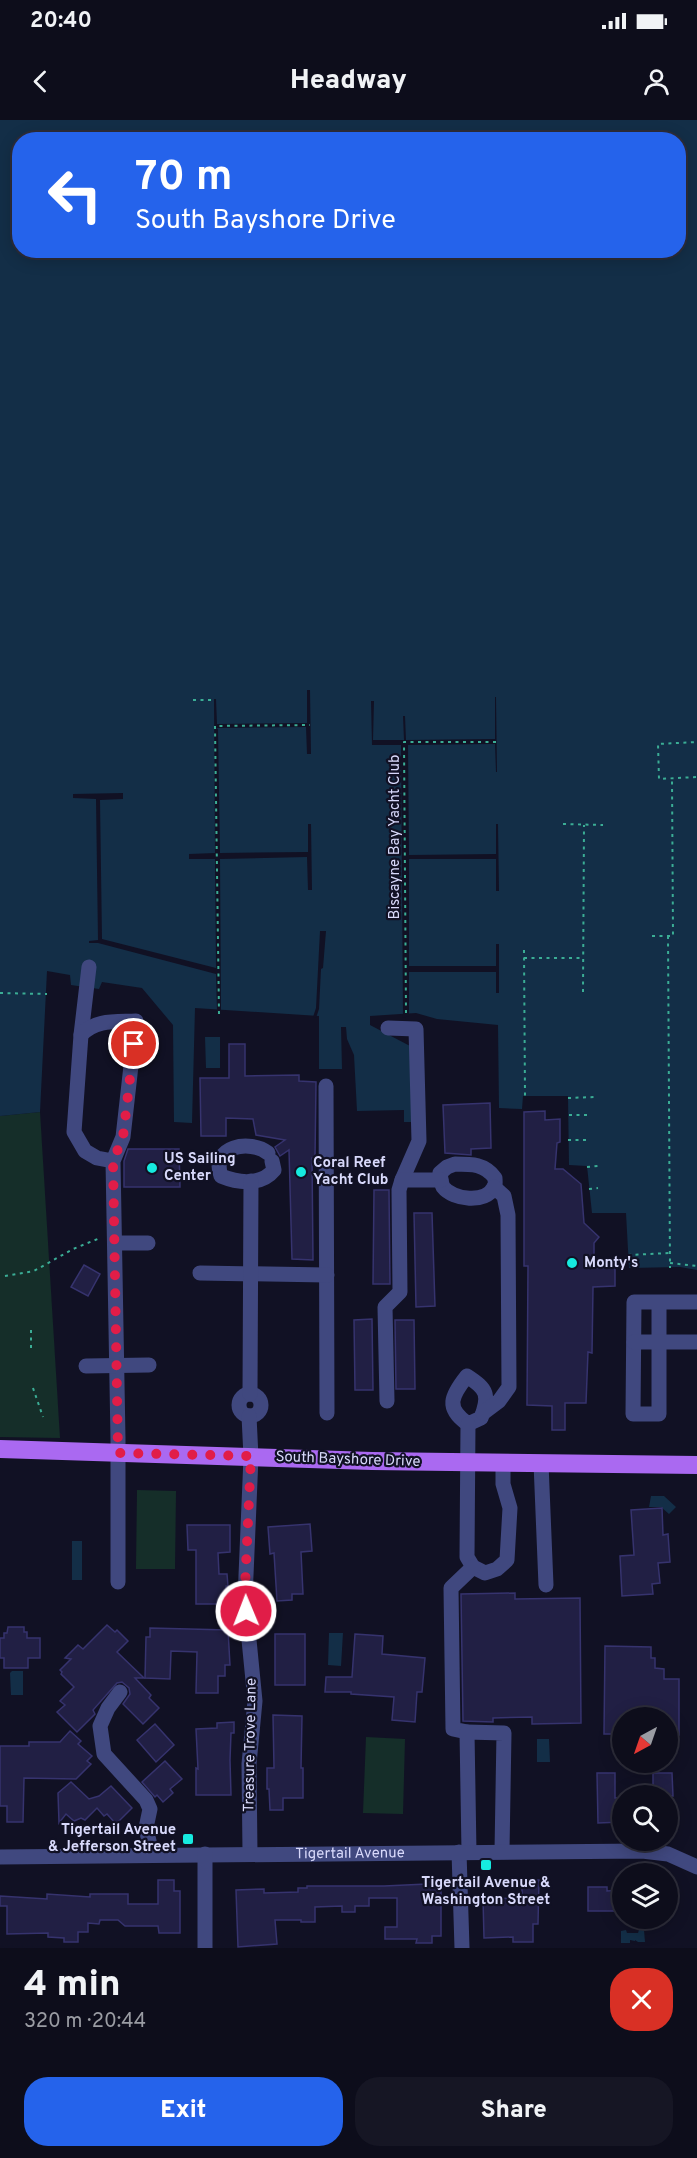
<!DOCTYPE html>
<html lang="en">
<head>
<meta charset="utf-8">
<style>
  body { margin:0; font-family:Overpass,sans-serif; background:#161624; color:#f1f3f6; height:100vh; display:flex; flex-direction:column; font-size:22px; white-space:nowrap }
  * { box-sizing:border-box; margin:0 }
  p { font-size:20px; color:#9a9ca3 }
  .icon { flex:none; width:33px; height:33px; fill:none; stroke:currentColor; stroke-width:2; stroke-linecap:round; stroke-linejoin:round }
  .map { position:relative; height:1828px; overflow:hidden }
  .panel { display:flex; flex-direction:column; background:#0d0d1b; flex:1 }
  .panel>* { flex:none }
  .hud { position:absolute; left:12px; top:12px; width:674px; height:126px; border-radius:24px; box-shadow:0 3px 15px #0003,0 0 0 2px #2d2d3a; background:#2563eb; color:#fff; overflow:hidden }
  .needle { width:39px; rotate:220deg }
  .buttons { position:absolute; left:612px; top:1587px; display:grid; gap:12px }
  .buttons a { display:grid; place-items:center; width:66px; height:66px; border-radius:50%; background:#0d0d1b; box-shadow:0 3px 15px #0003,0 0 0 2px #2d2d3a; font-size:30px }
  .pin { position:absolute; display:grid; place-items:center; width:51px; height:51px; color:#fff; margin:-26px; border:3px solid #fff; border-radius:50%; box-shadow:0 2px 6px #0007 }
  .me { position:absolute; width:66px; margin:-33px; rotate:359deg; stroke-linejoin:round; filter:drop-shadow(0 0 4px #0008) }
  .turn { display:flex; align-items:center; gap:21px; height:126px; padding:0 24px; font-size:27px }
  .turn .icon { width:78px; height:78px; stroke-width:2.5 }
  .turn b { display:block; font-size:42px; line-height:51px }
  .round { display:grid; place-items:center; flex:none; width:63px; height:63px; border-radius:24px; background:#161624 }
  .head { display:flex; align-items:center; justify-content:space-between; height:102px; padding:0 24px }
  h1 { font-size:36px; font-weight:800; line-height:45px }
  .action { display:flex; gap:12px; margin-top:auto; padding:12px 24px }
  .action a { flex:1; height:69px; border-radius:24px; background:#2563eb; color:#fff; font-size:24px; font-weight:800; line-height:69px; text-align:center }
  .action a+a { background:#161624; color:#f1f3f6 }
  .status { display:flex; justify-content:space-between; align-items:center; height:42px; padding:0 30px; background:#0d0d1b; direction:ltr }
  .status svg { height:16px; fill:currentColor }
  header { display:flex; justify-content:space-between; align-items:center; height:78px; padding:0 24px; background:#0d0d1b; font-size:27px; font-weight:800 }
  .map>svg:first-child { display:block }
  .green { fill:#152e29 }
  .water { fill:#132e47; fill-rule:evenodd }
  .pier { fill:#111124 }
  .building { fill:#211f44; stroke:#36336e; stroke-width:1.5 }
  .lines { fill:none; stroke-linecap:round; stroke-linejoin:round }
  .path { stroke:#3bad95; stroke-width:2; stroke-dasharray:3 4.5; stroke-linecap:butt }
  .minor { stroke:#40487f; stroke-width:15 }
  .major { stroke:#aa69f1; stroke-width:18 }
  .route { stroke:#e11d48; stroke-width:10; stroke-dasharray:0 18 }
  .poi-dot { fill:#16eadf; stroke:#111124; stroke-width:2 }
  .labels { text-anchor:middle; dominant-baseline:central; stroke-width:4.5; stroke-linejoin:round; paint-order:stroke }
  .street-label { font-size:15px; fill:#d8d9fb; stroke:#111124 }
  .poi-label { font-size:15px; font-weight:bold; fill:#d8d9fb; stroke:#111124; text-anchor:start }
</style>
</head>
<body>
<div class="status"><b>20:40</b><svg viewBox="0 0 49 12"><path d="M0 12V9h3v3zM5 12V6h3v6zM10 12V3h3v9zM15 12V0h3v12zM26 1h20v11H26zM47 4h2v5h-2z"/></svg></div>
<header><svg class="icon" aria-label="back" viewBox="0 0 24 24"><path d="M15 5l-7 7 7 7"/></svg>Headway<svg class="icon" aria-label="person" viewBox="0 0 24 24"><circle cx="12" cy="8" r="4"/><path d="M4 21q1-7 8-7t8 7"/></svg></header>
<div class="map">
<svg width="697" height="1828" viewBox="0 0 697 1828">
  <rect width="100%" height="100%" fill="#111124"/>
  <g class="green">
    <path d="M40,992L60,1318L0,1317V996Z"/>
    <path d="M137,1370L176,1371L175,1449H136Z"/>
    <path d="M366,1617L405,1619L403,1694L363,1693Z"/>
  </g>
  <g class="water">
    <path d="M0,0H697V1150L680,1147L629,1148L626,1093H592L587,1046L569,1045L568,976H523L522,989L499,988L498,905L437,899L416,893L370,896V905L410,926L412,1002H404V990L357,991L354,935L347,919L346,907H341L342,949H319V896L195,888L192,1003L174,1002L173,905L142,868L102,862L99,869L71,865L70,855L47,851L40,992L0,996ZM20,20H678V130H20Z"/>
    <path d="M205,917H220V948H206Z"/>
    <path d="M651,1376H664L676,1387L669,1394L661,1387H649Z"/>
    <rect x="72" y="1421" width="10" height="39"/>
    <path d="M329,1513H343L341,1546L328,1545Z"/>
    <path d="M12,1551H23V1575H11L10,1553Z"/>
    <path d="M537,1619H549L550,1642H537Z"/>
    <path d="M626,1810L627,1813H638L639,1810H644L645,1822H638L635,1820V1821L630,1820V1823H621V1811Z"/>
  </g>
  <g class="pier">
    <path d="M307,570H310L311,634H307L306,607L216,608L218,609L220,733L308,732V704H311L312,770H308L307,737L220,739L221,892H217L216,854L98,823H89V821L98,820L96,679L73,678V674L123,673V679L100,680L102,819L216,848L215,739H189V734L215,733L214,579H216L217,604L307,603Z"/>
    <path d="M495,577H496L497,652H496L495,624L408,625L409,735L496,734V704H498L499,771H496V739H409V846H496V824H499V873H496V852H409V896L403,898L401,625H372L371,581H374L373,620H404L403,596H405L406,620L495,619Z"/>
    <path d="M320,811H326L323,848L321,849L319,889L316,898L313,897L316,888Z"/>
  </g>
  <g class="building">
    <path d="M229,924H245V956L299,955V961L316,962L315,1038H312L313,1140L292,1139L289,1030L280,1036L275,1027L285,1020L256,1015L253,999L226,998V1016H201L200,958H229Z"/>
    <path d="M490,983L491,1028L471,1029V1035L445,1033L443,985Z"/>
    <path d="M545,991V1000L560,999V1022L557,1023L555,1049H563L581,1064L584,1103L599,1117L594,1123V1148H615V1166L593,1167L592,1233L588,1232L586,1283H565V1310H552V1286L527,1285L528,1146H524V992Z"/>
    <path d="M128,1029H179L180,1067H124V1041Z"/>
    <path d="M374,1070H389L390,1164H373Z"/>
    <path d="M414,1093H432L435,1186L416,1187Z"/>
    <path d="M84,1145L100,1154L88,1176L71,1167Z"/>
    <path d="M372,1199L373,1270H355L354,1200Z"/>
    <path d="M395,1200H414L415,1269H396Z"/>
    <path d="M662,1388L663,1415L668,1414L670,1442L658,1443L660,1463L652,1464L653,1474L622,1476L620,1436L634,1435L631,1390Z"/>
    <path d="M310,1404L312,1431L301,1432L303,1474H292V1480L277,1481L274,1433L270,1434L268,1407Z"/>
    <path d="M187,1405H230V1432L218,1433L219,1454H227L228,1466H226V1473H223V1484H196V1430H188Z"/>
    <path d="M515,1473V1479L580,1478L581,1603L532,1604V1597L493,1598V1602L463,1601L461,1474Z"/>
    <path d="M107,1505L115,1512L117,1510L128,1521L117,1532L144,1558H135L151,1575L149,1578L159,1588L143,1604L123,1584L130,1574L129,1568L122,1562L117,1563L93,1590L95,1594L77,1612L57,1592L65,1585L60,1581L74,1567L61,1554L62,1552L60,1550L71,1539L65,1538L78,1525L83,1529Z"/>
    <path d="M8,1507H24V1512H27V1518H40V1538H28V1548H4V1538H0V1518H4V1513H7Z"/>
    <path d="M150,1508L228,1510L230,1545H225V1556H218V1573H196L197,1532L171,1531L170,1559L145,1558L146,1517H150Z"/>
    <rect x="275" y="1514" width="30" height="51"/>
    <path d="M355,1514L383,1516L382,1534L425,1538L422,1572H417L415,1602L392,1600L394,1577L351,1574V1572H325L326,1557H352Z"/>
    <path d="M605,1526L651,1527V1538H655V1548L664,1549V1559H679V1615H668V1598H622V1614H604Z"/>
    <path d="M273,1595L302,1596L301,1648H303V1678H283V1690H270L269,1669H267V1648H274Z"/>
    <path d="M234,1602V1613H231L230,1640L231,1675H196V1648L198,1649L196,1609L217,1608V1603Z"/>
    <path d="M155,1604L174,1625L156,1642L137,1620Z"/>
    <path d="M70,1611L81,1621L78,1624L92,1636L87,1641L91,1644L76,1659L24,1658L23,1702H7V1686H0V1626H29V1622H60Z"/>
    <path d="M165,1641L182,1659L170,1669L173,1673L163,1682L157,1675L155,1677L142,1662Z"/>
    <path d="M597,1653H615V1678H622V1702L598,1703Z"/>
    <path d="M653,1653H672L673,1676H653Z"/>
    <path d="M71,1662L89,1679L99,1676L111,1666L132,1688L116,1704L107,1694L104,1696L97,1688L85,1700L81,1698L74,1701L66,1694L59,1703L58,1673Z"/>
    <path d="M158,1760H174V1771H180V1813H159L158,1806H125L118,1800H100L99,1804L88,1803V1812H78V1822H64V1818L48,1817V1813L7,1814V1786H0V1776L47,1779V1774L90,1777V1774H128V1784H158Z"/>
    <path d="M522,1760H539L538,1804H533V1822H513V1817L484,1818L483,1779L522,1778Z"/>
    <path d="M427,1762H441V1816H432V1823H416L417,1819H385V1807H397V1778H369V1786H355V1792H342V1786L315,1787V1802H301V1800H275L277,1824L238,1827L236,1770L264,1769V1773L298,1772V1768H307V1766H384L427,1764Z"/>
    <path d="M588,1767H607V1771L622,1770V1791H588Z"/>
  </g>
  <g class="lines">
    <g class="path">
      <path d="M193,580H214"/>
      <path d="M696,657L659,659L658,624L697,622"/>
      <path d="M563,704L603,705"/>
      <path d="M652,816H673L672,659"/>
      <path d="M668,816L670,1148"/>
      <path d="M524,830L525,976"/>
      <path d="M524,838H583"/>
      <path d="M583,872L584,705"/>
      <path d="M0,873L47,874"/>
      <path d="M406,893L404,622H497"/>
      <path d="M219,894L215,606L310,605"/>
      <path d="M568,978L594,977"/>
      <path d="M569,995H588"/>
      <path d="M568,1020H588"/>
      <path d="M587,1047L598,1046"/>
      <path d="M589,1069L598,1068"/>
      <path d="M628,1135L670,1133"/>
      <path d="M670,1143L697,1146"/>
      <path d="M5,1156L34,1151L73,1129L100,1118"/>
      <path d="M31,1228V1207"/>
      <path d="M33,1268L43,1297"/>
    </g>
    <g class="minor">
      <path d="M388,908L416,909L419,1021L402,1060"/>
      <path d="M81,915L89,847"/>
      <path d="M326,966L327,1293"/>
      <path d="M268,1033C250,1019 210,1026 221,1056C238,1063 261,1066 274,1050L272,1041"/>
      <path d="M113,1041L97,1038L85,1031L74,1012L81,915C96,899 116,902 136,901L123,1017L113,1041L118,1319V1462"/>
      <path d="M455,1044C472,1044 485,1044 495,1058C495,1061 496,1064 494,1067C486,1084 453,1080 443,1067C441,1063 441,1058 440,1053L447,1047Z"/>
      <path d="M115,1123H148"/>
      <path d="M200,1153L327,1155"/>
      <path d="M659,1182V1294H633L634,1182H697"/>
      <path d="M634,1222H697"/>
      <path d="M86,1246L149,1245"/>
      <path d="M467,1256C487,1269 490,1275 481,1298L468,1304C445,1288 451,1276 467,1256Z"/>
      <circle cx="250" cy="1285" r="11"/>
      <path d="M250,1274L251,1061"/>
      <path d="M387,1281L385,1187L400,1172L399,1070L402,1060H441"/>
      <path d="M483,1293L499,1281L509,1267L508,1095L504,1076L494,1067"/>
      <path d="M249,1296L251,1337L245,1479L255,1581L249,1644L250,1733"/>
      <path d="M468,1304L467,1437L473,1447L485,1453L497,1449L507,1440L510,1388L503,1364V1343"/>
      <path d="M541,1343L546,1465"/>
      <path d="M120,1572L108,1588L100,1606L104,1634L146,1680L150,1689L146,1708L152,1734"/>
      <path d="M467,1612L453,1609L451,1468L473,1447"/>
      <path d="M459,1732L462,1828"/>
      <path d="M469,1732L467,1612L504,1613L502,1731"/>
      <path id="s1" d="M0,1737L642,1731L668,1734L697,1747"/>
      <path d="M205,1828V1734"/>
    </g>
    <path class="major" d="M0,1329L372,1341L697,1345"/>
  </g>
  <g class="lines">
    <path class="route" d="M134,924L123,1017L113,1041L118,1333L251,1336L245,1467L246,1491"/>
  </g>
  <g class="poi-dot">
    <circle cx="152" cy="1048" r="6"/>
    <circle cx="301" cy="1052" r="6"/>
    <circle cx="572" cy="1143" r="6"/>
    <rect x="182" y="1713" width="12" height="12" rx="3"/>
    <rect x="480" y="1739" width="12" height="12" rx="3"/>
  </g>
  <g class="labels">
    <g class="street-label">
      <text transform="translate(395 717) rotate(-90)">Biscayne Bay Yacht Club</text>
      <text transform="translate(348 1340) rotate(2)">South Bayshore Drive</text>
      <text transform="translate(251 1625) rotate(-89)">Treasure Trove Lane</text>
      <text stroke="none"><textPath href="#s1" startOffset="350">Tigertail Avenue</textPath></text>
    </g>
    <g class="poi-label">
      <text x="164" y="1039">US Sailing<tspan x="164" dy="17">Center</tspan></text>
      <text x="313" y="1043">Coral Reef<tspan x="313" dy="17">Yacht Club</tspan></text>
      <text x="584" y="1143">Monty's</text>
      <text x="176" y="1710" text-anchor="end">Tigertail Avenue<tspan x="176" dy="17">&amp; Jefferson Street</tspan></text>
      <text x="486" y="1763" text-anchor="middle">Tigertail Avenue &amp;<tspan x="486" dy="17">Washington Street</tspan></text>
    </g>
  </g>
</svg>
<div class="buttons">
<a><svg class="needle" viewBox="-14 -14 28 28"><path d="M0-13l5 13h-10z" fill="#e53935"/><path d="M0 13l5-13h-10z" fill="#9a9ca3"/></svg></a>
<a><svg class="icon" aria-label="search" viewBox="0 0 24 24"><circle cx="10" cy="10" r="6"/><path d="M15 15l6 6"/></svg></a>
<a><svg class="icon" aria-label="layers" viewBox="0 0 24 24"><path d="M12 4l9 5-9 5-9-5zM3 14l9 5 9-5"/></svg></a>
</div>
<div class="pin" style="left:134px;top:924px;background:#d93025"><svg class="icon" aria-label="arrive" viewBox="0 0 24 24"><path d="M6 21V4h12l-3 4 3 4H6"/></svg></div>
<svg class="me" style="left:246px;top:1491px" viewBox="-20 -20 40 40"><circle r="17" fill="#e11d48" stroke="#fff" stroke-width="3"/><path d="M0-11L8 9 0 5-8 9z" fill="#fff"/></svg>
<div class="hud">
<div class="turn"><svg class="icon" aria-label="left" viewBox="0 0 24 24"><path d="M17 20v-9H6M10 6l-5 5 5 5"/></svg><div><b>70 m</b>South Bayshore Drive</div></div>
</div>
</div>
<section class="panel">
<div class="head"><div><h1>4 min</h1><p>320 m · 20:44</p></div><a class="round" style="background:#d93025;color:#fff"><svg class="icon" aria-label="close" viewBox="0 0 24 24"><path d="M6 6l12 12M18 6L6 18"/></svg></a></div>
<div class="action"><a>Exit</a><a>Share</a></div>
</section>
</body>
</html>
